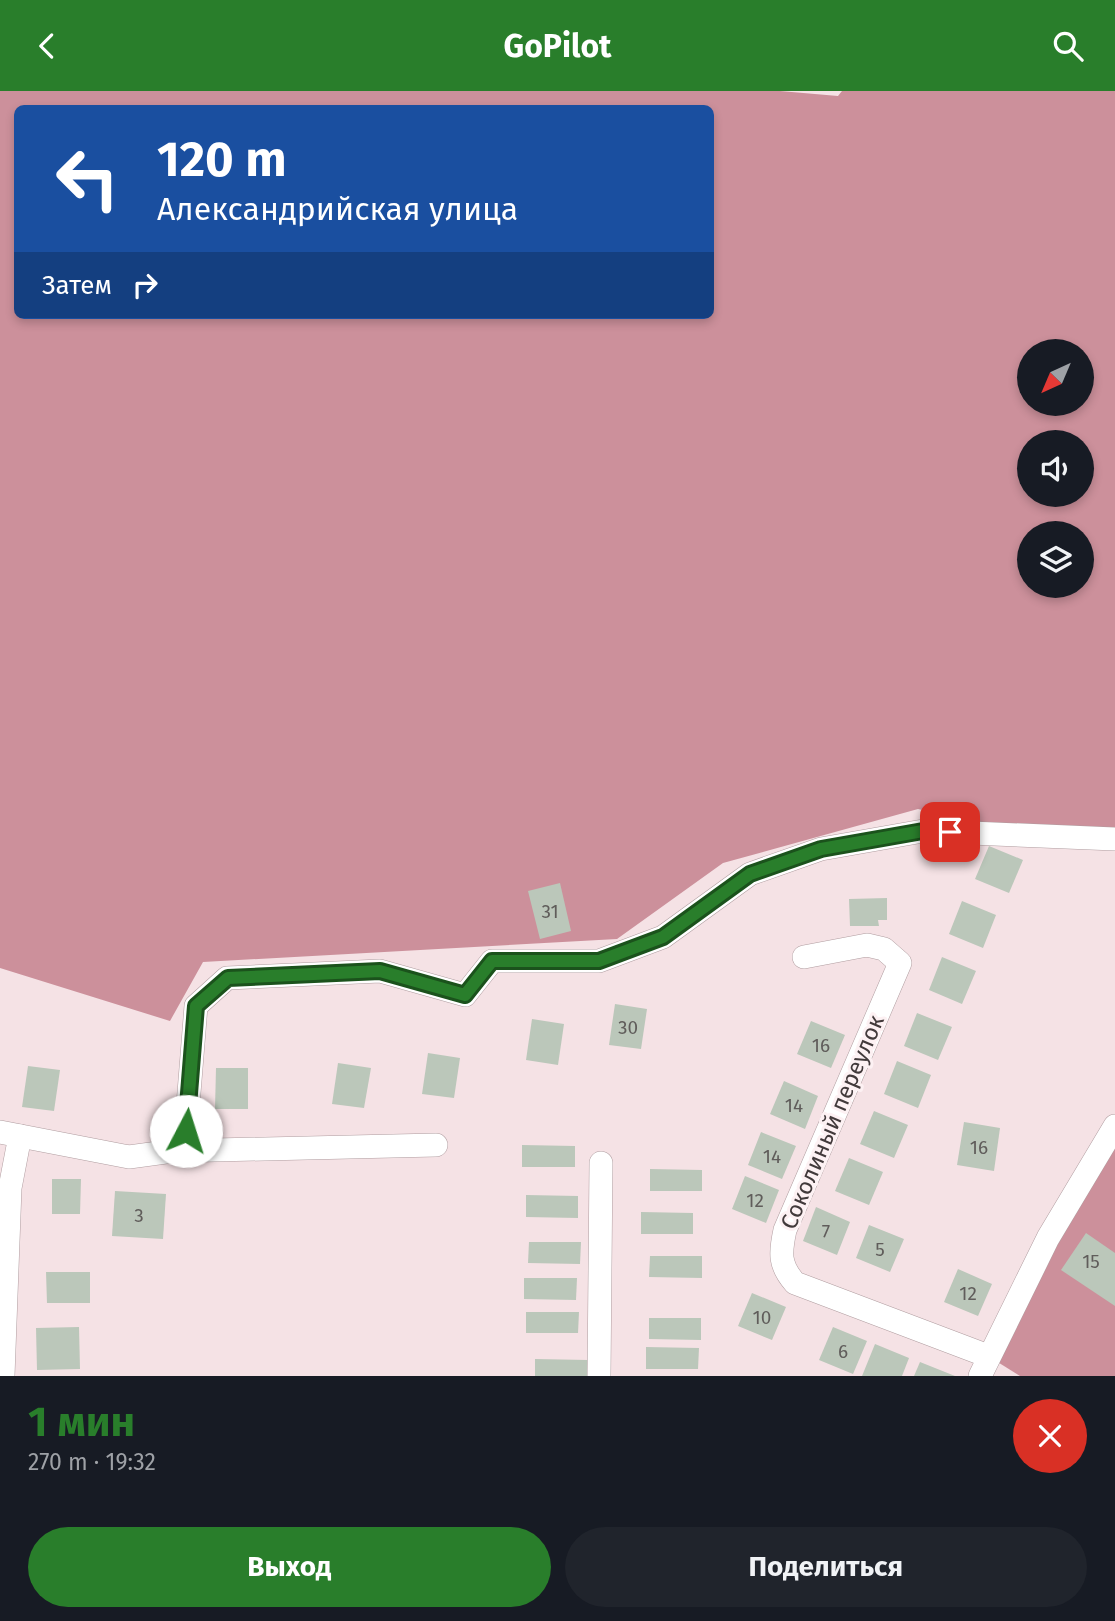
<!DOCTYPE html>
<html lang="ru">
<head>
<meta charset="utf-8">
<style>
  body { margin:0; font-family:"Fira Sans",sans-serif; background:#20242c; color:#f1f3f6; height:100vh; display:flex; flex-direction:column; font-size:26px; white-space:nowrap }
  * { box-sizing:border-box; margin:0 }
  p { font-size:23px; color:#9ea1a6 }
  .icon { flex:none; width:38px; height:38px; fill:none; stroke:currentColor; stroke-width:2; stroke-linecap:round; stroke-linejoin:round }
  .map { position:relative; height:1285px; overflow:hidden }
  .drawer { display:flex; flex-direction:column; background:#171b24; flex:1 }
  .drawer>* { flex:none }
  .top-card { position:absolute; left:14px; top:14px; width:700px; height:214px; border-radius:10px; box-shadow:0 4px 10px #0003; background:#1a4fa0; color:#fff; overflow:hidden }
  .needle { width:46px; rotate:224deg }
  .tools { position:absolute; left:1017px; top:248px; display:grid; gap:14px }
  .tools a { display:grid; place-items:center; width:77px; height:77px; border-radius:50%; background:#171b24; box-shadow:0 4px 10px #0003; font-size:35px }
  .pin { position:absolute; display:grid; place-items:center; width:60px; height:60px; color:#fff; margin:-30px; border-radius:14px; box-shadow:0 4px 10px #0006 }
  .me { position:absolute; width:77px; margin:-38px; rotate:5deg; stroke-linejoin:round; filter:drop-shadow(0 0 5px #0008) }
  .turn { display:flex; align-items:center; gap:24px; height:147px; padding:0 28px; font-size:32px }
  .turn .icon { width:91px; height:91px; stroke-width:2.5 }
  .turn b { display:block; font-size:49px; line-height:60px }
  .then { display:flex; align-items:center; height:66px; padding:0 28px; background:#0003; gap:14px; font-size:26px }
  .round { display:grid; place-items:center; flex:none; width:74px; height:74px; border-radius:37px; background:#20242c }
  .summary { display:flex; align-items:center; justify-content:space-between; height:119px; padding:0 28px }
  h1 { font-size:42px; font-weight:700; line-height:52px; color:#297e2b }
  .cta { display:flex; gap:14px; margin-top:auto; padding:14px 28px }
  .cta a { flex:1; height:80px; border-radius:42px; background:#297e2b; color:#fff; font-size:28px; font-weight:700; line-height:80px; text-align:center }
  .cta a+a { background:#20242c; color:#f1f3f6 }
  header { display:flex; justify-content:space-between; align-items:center; height:91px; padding:0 28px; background:#297e2b; color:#fff; font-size:32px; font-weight:700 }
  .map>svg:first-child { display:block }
  .forest { fill:#cc909b; fill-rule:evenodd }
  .building { fill:#bbc7ba }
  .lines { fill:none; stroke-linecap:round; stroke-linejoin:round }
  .minor-casing { stroke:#b09da0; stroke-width:24 }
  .minor { stroke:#fff; stroke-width:23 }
  .route-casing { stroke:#1b521c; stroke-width:18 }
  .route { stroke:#297e2b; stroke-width:12 }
  .labels { text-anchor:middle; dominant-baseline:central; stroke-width:6; stroke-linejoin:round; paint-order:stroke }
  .number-label { font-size:19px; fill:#605d5b }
  .street-label { font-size:23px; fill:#423a3b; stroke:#fdf1f3 }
</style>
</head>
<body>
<header><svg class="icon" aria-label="back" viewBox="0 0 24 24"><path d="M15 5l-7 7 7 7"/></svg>GoPilot<svg class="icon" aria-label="search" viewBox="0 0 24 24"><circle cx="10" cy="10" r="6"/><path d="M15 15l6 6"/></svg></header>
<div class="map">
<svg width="1115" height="1285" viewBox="0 0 1115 1285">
  <rect width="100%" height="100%" fill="#f5e2e5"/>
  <g class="forest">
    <path d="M0,0H780L838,5L842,0H1115V744L1060,751L918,718L723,772L617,848L203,871L170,930L0,877ZM18,18H710V224H18ZM1029,261H1082V313H1029ZM1029,352H1082V404H1029ZM1029,443H1082V495H1029Z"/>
    <path d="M1115,1035V1285H1020L988,1265Z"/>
  </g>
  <g class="building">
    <path d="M989,755L1023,769L1009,802L975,788Z"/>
    <path d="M560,792L571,840L540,848L528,800Z"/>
    <path d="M887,807V829H878L879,835H850L849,808Z"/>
    <path d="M962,810L996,824L983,857L949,843Z"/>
    <path d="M942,866L976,880L962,913L929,899Z"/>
    <path d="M615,913L647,918L641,958L609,954Z"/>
    <path d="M917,922L952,936L938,969L904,955Z"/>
    <path d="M532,928L564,933L558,974L526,969Z"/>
    <path d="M811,930L845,944L831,977L797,963Z"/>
    <path d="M428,962L460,967L454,1007L422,1003Z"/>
    <path d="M897,970L931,984L918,1017L884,1003Z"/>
    <path d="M338,972L371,977L364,1017L332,1013Z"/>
    <path d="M28,975L60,979L54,1020L22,1016Z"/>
    <path d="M216,977H248V1018H215Z"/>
    <path d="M784,990L818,1005L805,1038L770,1023Z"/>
    <path d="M874,1020L908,1034L894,1067L860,1053Z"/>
    <path d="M964,1031L1000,1037L994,1080L957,1074Z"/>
    <path d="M761,1041L796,1055L782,1088L748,1074Z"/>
    <path d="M522,1054L575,1055V1076H522Z"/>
    <path d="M849,1067L883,1081L869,1114L835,1100Z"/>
    <path d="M650,1078L702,1079V1100H650Z"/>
    <path d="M745,1085L779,1099L766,1132L732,1118Z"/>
    <path d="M52,1088H81L80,1123H52Z"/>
    <path d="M115,1100L166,1103L163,1148L112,1145Z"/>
    <path d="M526,1104L578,1105V1127L526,1126Z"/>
    <path d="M816,1116L850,1131L837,1164L803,1150Z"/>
    <path d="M641,1121L693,1122V1143H641Z"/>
    <path d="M869,1134L904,1148L890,1181L856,1167Z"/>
    <path d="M1086,1142L1115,1162V1215L1061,1179Z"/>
    <path d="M529,1151H581L580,1173L528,1172Z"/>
    <path d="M650,1165H702V1187L649,1186Z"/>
    <path d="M958,1178L992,1193L978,1225L944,1211Z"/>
    <path d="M46,1181H90V1212H47Z"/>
    <path d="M524,1187H577L576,1209L524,1208Z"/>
    <path d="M752,1202L786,1216L772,1249L738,1235Z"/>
    <path d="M526,1221H579L578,1242H526Z"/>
    <path d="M649,1227H701V1249L649,1248Z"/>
    <path d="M79,1236L80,1278L37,1279L36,1237Z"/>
    <path d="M833,1236L867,1250L853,1283L819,1269Z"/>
    <path d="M875,1253L909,1267L902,1285H862Z"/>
    <path d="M646,1256L699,1257L698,1278H646Z"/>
    <path d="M535,1268L588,1269V1285H535Z"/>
    <path d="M920,1271L955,1285H914Z"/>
  </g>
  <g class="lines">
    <defs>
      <g id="minor">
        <path d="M804,866L867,854L884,858L900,872L785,1139C780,1162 779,1174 795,1192L988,1265"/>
        <path d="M0,1041L129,1066L173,1060L186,1039L196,915L227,887L380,880L465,904L492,870H599L663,846L750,783L821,758L923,740L1115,748"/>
        <path d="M173,1060L436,1054"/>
        <path d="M3,1285L10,1097L20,1045"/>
        <path d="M599,1285L601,1072"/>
        <path d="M980,1285L1048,1147L1115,1035"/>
      </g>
    </defs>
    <use href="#minor" class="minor-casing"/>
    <use href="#minor" class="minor"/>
  </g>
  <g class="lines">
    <defs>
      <path id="route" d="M186,1040L196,915L228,887L380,880L465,904L492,870H599L663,846L750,783L821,758L923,740L950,741"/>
    </defs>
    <use href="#route" class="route-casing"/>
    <use href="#route" class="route"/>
  </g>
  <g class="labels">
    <g class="number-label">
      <text x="550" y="820">31</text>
      <text x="628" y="936">30</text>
      <text x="821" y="954">16</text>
      <text x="794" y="1014">14</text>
      <text x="979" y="1056">16</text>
      <text x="772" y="1065">14</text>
      <text x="755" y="1109">12</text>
      <text x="139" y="1124">3</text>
      <text x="826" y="1140">7</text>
      <text x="880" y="1158">5</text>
      <text x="1091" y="1170">15</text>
      <text x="968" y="1202">12</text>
      <text x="762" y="1226">10</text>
      <text x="843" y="1260">6</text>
    </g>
    <g class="street-label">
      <text transform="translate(832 1031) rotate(-67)">Соколиный переулок</text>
    </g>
  </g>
</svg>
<div class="tools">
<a><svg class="needle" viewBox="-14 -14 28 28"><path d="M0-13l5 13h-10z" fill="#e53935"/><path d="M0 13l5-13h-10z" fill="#9ea1a6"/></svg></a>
<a><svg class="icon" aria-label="sound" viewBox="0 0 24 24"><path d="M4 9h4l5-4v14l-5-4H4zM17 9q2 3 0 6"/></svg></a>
<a><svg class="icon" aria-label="layers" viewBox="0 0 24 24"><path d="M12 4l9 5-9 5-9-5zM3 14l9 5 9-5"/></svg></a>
</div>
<div class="pin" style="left:950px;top:741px;background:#d93025"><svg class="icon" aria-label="arrive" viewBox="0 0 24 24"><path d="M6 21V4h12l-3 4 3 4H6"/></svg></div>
<svg class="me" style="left:186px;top:1040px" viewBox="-20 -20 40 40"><circle r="19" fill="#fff"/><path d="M0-13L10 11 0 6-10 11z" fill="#297e2b"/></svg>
<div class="top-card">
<div class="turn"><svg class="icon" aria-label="left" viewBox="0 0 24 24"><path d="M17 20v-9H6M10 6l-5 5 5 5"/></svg><div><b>120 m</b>Александрийская улица</div></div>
<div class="then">Затем<svg class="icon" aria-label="right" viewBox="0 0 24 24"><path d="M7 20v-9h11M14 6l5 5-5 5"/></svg></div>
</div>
</div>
<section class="drawer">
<div class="summary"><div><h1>1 мин</h1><p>270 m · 19:32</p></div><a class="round" style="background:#d93025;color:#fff"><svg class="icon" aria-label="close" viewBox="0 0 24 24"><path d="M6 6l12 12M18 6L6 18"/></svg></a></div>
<div class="cta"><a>Выход</a><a>Поделиться</a></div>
</section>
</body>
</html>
